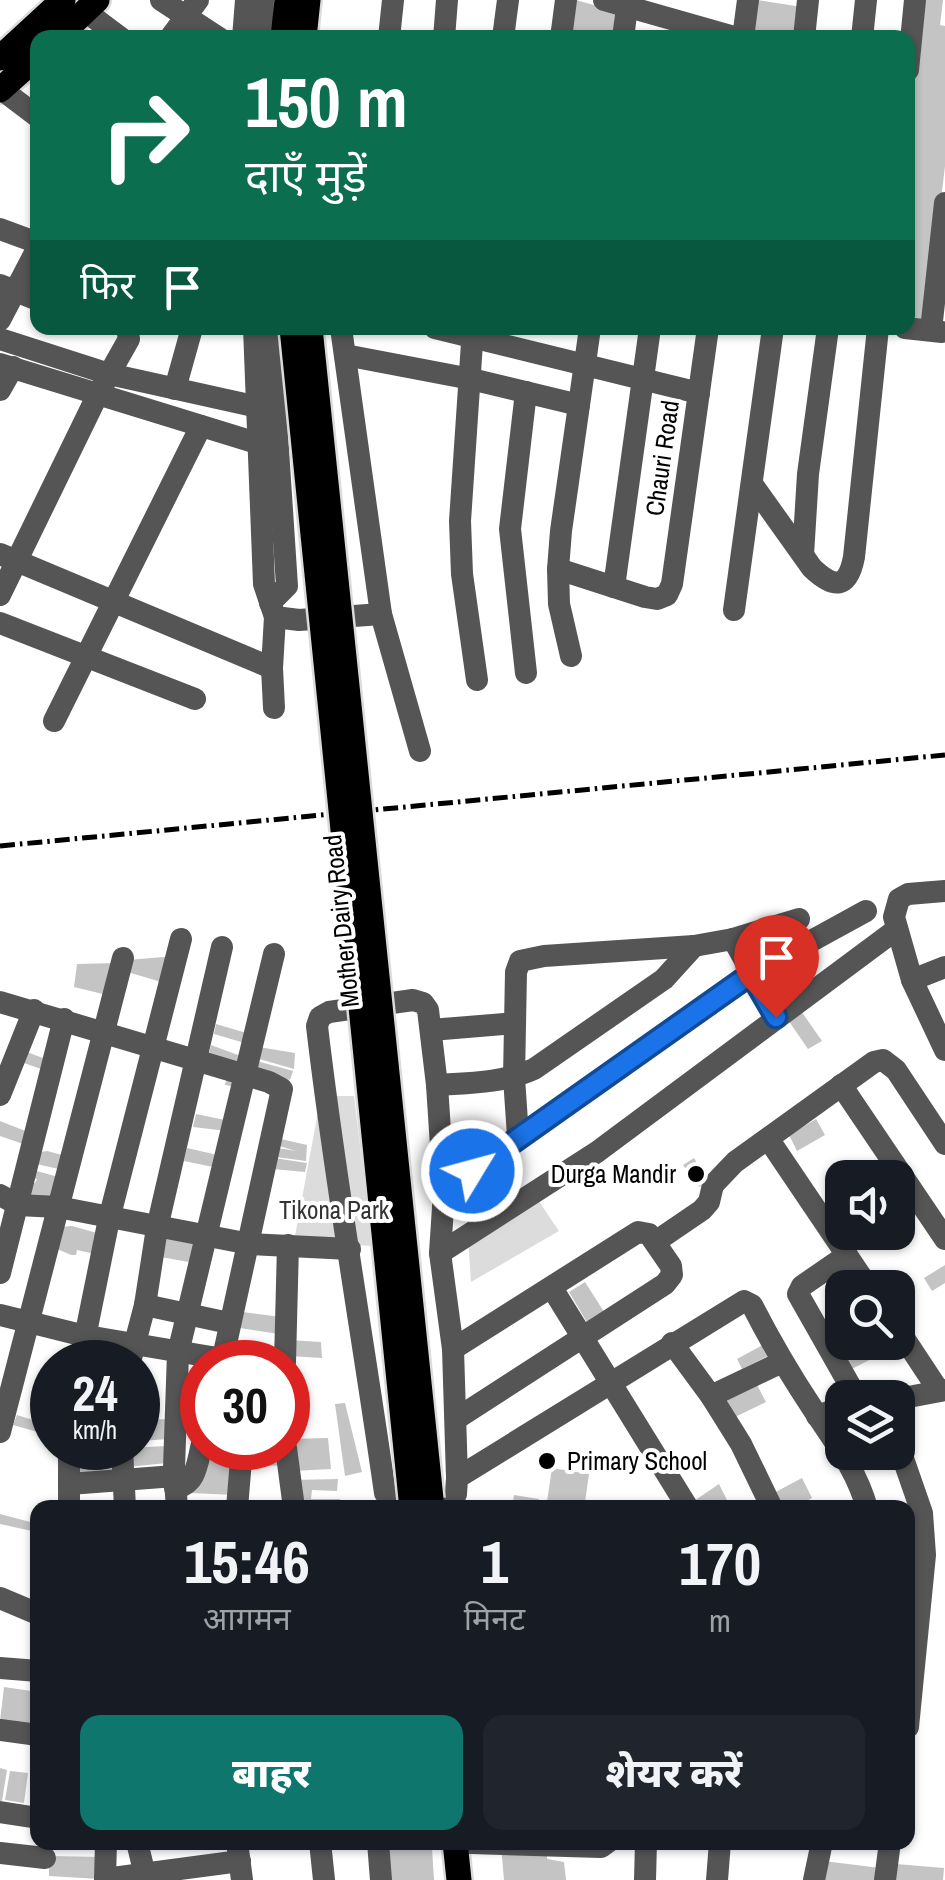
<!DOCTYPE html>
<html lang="hi">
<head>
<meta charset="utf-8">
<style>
  body { margin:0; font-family:"Archivo Narrow","Noto Sans Devanagari",sans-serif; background:#20242c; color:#f1f3f6; height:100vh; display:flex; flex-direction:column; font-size:38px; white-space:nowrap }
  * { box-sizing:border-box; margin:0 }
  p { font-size:32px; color:#9ea1a6 }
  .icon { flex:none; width:55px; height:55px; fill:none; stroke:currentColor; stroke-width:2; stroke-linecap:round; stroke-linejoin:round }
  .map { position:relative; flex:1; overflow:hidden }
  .drawer { position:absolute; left:30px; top:1500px; width:885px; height:350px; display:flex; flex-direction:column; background:#171b24; border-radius:20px; box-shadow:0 2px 8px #0004 }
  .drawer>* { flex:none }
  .banner { position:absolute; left:30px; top:30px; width:885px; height:305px; border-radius:20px; box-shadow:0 2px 8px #0004; background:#0b6e4f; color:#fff; overflow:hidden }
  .tools { position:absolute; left:825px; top:1160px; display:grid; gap:20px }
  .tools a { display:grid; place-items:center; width:90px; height:90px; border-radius:20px; background:#171b24; box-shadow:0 2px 8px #0004; font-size:50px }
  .speed { position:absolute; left:30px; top:1340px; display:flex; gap:20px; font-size:50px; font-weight:700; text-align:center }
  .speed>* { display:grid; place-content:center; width:130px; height:130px; border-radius:50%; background:#171b24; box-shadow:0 2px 8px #0004; line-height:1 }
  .speed small { font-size:25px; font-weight:400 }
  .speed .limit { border:15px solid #d22; background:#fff; color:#111 }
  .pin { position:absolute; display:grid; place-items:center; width:85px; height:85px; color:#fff; margin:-102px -42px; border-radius:50% 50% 50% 0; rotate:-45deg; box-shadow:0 0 10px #0007 }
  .pin .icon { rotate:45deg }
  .me { position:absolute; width:110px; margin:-55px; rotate:53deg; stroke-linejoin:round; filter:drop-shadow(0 0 8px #0008) }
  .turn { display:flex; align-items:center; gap:35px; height:210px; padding:0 50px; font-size:45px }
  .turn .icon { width:130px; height:130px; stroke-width:2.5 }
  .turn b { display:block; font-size:70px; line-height:85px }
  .then { display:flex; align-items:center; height:95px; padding:0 50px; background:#0003; gap:20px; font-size:38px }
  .eta { display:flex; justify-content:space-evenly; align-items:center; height:170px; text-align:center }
  .eta b { font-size:60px; font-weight:800; line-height:70px }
  .button { display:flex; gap:20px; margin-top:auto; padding:20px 50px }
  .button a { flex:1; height:115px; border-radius:20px; background:#0f766e; color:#fff; font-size:40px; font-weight:800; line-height:115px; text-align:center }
  .button a+a { background:#20242c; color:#f1f3f6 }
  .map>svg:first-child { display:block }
  .green { fill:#dcdcdc }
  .building { fill:#c4c4c4 }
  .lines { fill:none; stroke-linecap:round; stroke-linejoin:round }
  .major-casing { stroke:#dbdbdb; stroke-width:30 }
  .minor { stroke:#555; stroke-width:22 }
  .major { stroke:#000; stroke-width:25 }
  .rail { stroke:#000; stroke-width:5; stroke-dasharray:15 5 2.5 5; stroke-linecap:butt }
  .major-bridge-casing { stroke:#dbdbdb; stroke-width:30; stroke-linecap:butt }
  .major-bridge { stroke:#000; stroke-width:25 }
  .route-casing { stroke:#114b97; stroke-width:25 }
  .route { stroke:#1a73e8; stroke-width:18 }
  .poi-dot { fill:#000; stroke:#fff; stroke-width:4 }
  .labels { text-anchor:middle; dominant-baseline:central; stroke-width:8; stroke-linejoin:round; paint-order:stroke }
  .street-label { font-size:25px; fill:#000; stroke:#fff }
  .poi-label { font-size:25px; fill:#000; stroke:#fff; text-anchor:end }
  .park-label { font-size:25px; fill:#333; stroke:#fff }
</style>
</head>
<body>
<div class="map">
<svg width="945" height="1880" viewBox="0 0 945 1880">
  <rect width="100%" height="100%" fill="#fff"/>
  <g class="green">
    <path d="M321,1096H354L372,1246L294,1241Z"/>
    <path d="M494,1159L518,1196L468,1230L464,1181Z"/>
    <path d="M536,1197L559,1231L471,1282L468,1239Z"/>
  </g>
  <g class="building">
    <path d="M576,0L615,11L613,38H564Z"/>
    <path d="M757,0L802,7L798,38H752Z"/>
    <path d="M922,0H943L940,25L945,26V166L926,327L908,325V124Z"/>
    <path d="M176,956L168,984L124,971L127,960Z"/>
    <path d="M118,963L107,995L74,987L77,964Z"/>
    <path d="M799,1008L822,1041L808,1049L786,1017Z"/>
    <path d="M216,1024L250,1034L248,1044L214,1034Z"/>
    <path d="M211,1045L246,1058L237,1087L225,1085L231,1061L209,1054Z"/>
    <path d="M253,1046L295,1053L294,1069L249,1056Z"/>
    <path d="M24,1051L51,1061L47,1071L21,1062Z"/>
    <path d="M249,1059L293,1071L290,1080L247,1067Z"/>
    <path d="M196,1114L230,1121L227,1131L193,1127Z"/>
    <path d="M816,1119L825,1135L797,1151L789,1135Z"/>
    <path d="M0,1121L33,1134L29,1146L0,1136Z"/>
    <path d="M281,1139L307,1145L306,1161L276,1157L278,1148L296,1151L279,1146Z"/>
    <path d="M187,1148L222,1156L218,1168L184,1161Z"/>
    <path d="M47,1151L66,1156L63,1170L32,1163L34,1153Z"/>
    <path d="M274,1158L307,1163L305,1172L273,1169Z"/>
    <path d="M694,1158L708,1182L699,1187L683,1165Z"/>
    <path d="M33,1170L62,1178L56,1200L26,1194L28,1182L35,1183L37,1179L33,1178Z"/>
    <path d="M72,1226L104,1235L99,1255L77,1250L76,1255H71L55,1248L60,1227Z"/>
    <path d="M162,1232L200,1242L194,1263L161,1257Z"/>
    <path d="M945,1265V1283L932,1291L924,1278Z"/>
    <path d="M585,1282L608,1318L591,1329L569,1292Z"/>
    <path d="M243,1312L281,1317L279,1334L240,1328Z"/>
    <path d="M289,1340L321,1342L322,1358L289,1356Z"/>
    <path d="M768,1342L774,1353L742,1369L737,1359Z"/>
    <path d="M873,1343L879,1355L846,1372L840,1361Z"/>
    <path d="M756,1383L766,1402L735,1417L726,1399Z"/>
    <path d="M345,1403L362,1472L345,1476L335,1404Z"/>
    <path d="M17,1415L52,1426V1436L13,1425Z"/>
    <path d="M169,1419V1439L138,1441V1420Z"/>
    <path d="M328,1438L331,1469L292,1471L290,1439Z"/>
    <path d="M166,1446L167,1463L127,1467L125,1448Z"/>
    <path d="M94,1448H114L115,1478L71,1482L72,1462L95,1459Z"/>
    <path d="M204,1448L240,1453L235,1495L190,1493Z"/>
    <path d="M243,1448H281L282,1465L242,1468Z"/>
    <path d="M552,1468L589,1474L585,1502L573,1500L572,1508H546Z"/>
    <path d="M802,1478L812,1498L794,1508H777L770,1495Z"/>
    <path d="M338,1479L337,1491L312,1490L311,1499H340L342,1508H296L292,1480Z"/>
    <path d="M719,1484L731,1508H694L691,1503Z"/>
    <path d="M514,1495L539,1499L537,1508H512Z"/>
    <path d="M0,1514L34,1523L32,1531L0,1524Z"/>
    <path d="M4,1687L38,1692V1727L0,1721Z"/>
    <path d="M0,1768L7,1770L2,1801H0Z"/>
    <path d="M10,1771L28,1773L24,1803L5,1800Z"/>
    <path d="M501,1846L547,1847V1859L564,1862L566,1880H504Z"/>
    <path d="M385,1848H432L434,1880H384Z"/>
    <path d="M49,1856L101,1857L100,1879L49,1876Z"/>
    <path d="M824,1861L880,1868L879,1880H822Z"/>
    <path d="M896,1864L944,1868L943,1880H895Z"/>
  </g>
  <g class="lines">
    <defs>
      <g id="major">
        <path d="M57,38L97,0"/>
        <path d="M283,38L287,0"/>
        <path d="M304,38L308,0"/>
        <path d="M0,58L63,0"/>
        <path d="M0,90L38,56"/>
        <path d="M455,1842L459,1880"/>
      </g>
    </defs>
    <use href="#major" class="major-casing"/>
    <g class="minor">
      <path d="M161,0L219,38"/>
      <path d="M604,0L738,38"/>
      <path d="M85,11L121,38"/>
      <path d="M170,38L198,0"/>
      <path d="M243,38L246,0"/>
      <path d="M262,38L263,0"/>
      <path d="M389,38L393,0"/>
      <path d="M444,38L447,0"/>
      <path d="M503,38L508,0"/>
      <path d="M561,38L566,0"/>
      <path d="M623,38L627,7"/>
      <path d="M743,38L748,0"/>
      <path d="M804,38L808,0"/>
      <path d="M862,38L866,0"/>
      <path d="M908,70L915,0"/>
      <path d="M1,89L38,117"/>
      <path d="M0,229L38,243"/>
      <path d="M0,285L38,300"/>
      <path d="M0,320L38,247"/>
      <path d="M254,328L264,584L275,617L272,668L274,708"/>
      <path d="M341,328L381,614L420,751"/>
      <path d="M435,328L699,393"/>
      <path d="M473,328L460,521L462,574L477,680"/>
      <path d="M905,328L942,332"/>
      <path d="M931,330L945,203"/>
      <path d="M0,339L109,374L258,407"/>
      <path d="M345,355L471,379L579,405"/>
      <path d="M0,364L260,444"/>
      <path d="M175,389L192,328"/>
      <path d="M0,390L13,367"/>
      <path d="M526,392L510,529L526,673"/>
      <path d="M752,484L812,568C834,589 848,589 854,557L878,328"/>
      <path d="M0,554L272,668"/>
      <path d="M803,555L808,474L828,328"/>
      <path d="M558,569L645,597L657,599L667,595L672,584L708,328"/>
      <path d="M614,587L650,328"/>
      <path d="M0,595L98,394L129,339L127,328"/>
      <path d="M270,603L287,586L270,328"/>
      <path d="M734,610L773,328"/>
      <path d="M275,617L299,620L381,614"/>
      <path d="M0,623L195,699"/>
      <path d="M571,656L559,604L558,569L561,531L590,328"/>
      <path d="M54,721L201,426"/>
      <path d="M945,891L908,894L899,899L894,917L912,980L945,967"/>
      <path d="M733,939L776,1017"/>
      <path d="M912,980L945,1050"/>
      <path d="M0,1002L269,1082L282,1089L222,1362"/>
      <path d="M431,1030L515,1023"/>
      <path d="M437,1085C471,1083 503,1083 534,1069L664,979L694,946"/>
      <path d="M841,1085L945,1239"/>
      <path d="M0,1095L34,1010"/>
      <path d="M518,1136L514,1078L516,972L520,961L544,956L694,946L733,939L799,919"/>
      <path d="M769,1140L869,1288"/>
      <path d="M444,1192L751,974L866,911"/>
      <path d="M0,1195L18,1205L58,1207L250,1244L350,1249"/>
      <path d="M655,1242L702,1210L709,1202L713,1185L735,1162L874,1062L883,1060L896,1070L945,1144"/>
      <path d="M440,1253L597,1152L897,929"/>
      <path d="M847,1255L802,1286L798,1294L857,1398"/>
      <path d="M0,1273L64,1019"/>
      <path d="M552,1288L688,1508"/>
      <path d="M145,1305L229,1323"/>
      <path d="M0,1315L81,1335L223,1359"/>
      <path d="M898,1329L939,1391"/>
      <path d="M672,1343L711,1396"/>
      <path d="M453,1349L638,1232L649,1234L671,1266L672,1275L665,1284L456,1419"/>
      <path d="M80,1362L109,1219L181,939"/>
      <path d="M130,1362L145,1305L157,1228L222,947"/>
      <path d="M285,1362L288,1245"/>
      <path d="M898,1399L945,1390"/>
      <path d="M817,1416L842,1407"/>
      <path d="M0,1432L123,958"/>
      <path d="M898,1444L922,1513L925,1555L908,1727"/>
      <path d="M122,1448L125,1508"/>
      <path d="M286,1448L294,1508"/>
      <path d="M457,1478L744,1301L752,1305C770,1340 789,1373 811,1406C832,1439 856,1468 867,1508"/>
      <path d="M69,1484L175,1476"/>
      <path d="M175,1488C197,1484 197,1463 202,1444"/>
      <path d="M69,1508V1448"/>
      <path d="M177,1508L174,1468L178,1353L274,954"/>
      <path d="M237,1508L242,1448"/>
      <path d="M395,1508L385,1493C363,1337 335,1182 317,1026L320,1017L329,1012L413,1000L423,1003L428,1010L437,1085L444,1192L440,1253L453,1349L457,1478L456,1494L450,1508"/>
      <path d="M772,1508L741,1444L711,1396L782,1362"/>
      <path d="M0,1598L38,1614"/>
      <path d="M0,1668L38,1671"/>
      <path d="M0,1730L38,1735"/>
      <path d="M0,1812L38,1818"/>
      <path d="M137,1842L145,1875"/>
      <path d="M237,1842L242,1880"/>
      <path d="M320,1842L324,1880"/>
      <path d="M378,1842L381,1880"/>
      <path d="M471,1843L601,1847L608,1842"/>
      <path d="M0,1853L45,1858"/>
      <path d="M105,1879L240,1861"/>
      <path d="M105,1880L106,1842"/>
      <path d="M645,1880L646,1842"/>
      <path d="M717,1880L720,1842"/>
      <path d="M814,1880L822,1842"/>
      <path d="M885,1880L890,1842"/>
    </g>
    <use href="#major" class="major"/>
    <path class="rail" d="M0,846L945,755"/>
    <defs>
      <g id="major-bridge">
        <path d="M292,328L411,1499"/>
        <path d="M310,328L431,1499"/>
      </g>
    </defs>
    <use href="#major-bridge" class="major-bridge-casing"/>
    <use href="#major-bridge" class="major-bridge"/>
  </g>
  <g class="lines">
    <defs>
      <path id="route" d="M472,1171L751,974L776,1017"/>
    </defs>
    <use href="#route" class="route-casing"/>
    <use href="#route" class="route"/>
  </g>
  <g class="poi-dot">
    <circle cx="696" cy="1174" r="10"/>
    <circle cx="547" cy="1461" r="10"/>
  </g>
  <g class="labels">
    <g class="street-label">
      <text transform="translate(662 458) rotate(-82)">Chauri Road</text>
      <text transform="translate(341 921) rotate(-96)">Mother Dairy Road</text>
    </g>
    <g class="poi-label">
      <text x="676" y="1174">Durga Mandir</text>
      <text x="567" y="1461" text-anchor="start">Primary School</text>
    </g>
    <g class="park-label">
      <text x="334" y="1210">Tikona Park</text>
    </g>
  </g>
</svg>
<div class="tools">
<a><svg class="icon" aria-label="sound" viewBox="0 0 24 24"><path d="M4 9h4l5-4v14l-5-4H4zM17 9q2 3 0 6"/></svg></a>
<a><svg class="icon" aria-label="search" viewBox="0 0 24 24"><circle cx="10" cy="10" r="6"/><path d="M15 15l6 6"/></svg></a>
<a><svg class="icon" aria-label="layers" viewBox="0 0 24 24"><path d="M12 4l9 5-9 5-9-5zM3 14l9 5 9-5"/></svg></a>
</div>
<div class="speed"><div>24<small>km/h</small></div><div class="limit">30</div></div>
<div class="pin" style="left:776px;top:1017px;background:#d93025"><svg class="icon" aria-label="arrive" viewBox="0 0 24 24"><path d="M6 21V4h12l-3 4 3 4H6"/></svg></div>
<svg class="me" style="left:472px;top:1171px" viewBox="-20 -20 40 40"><circle r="17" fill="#1a73e8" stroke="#fff" stroke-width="3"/><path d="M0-11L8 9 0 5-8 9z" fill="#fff"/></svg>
<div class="banner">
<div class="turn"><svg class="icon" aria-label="right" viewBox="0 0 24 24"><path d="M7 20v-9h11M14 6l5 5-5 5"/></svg><div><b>150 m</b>दाएँ मुड़ें</div></div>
<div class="then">फिर<svg class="icon" aria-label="arrive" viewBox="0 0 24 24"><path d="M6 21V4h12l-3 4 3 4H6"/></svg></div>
</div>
<section class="drawer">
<div class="eta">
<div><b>15:46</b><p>आगमन</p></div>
<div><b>1</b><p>मिनट</p></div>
<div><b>170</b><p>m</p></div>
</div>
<div class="button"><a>बाहर</a><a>शेयर करें</a></div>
</section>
</div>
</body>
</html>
